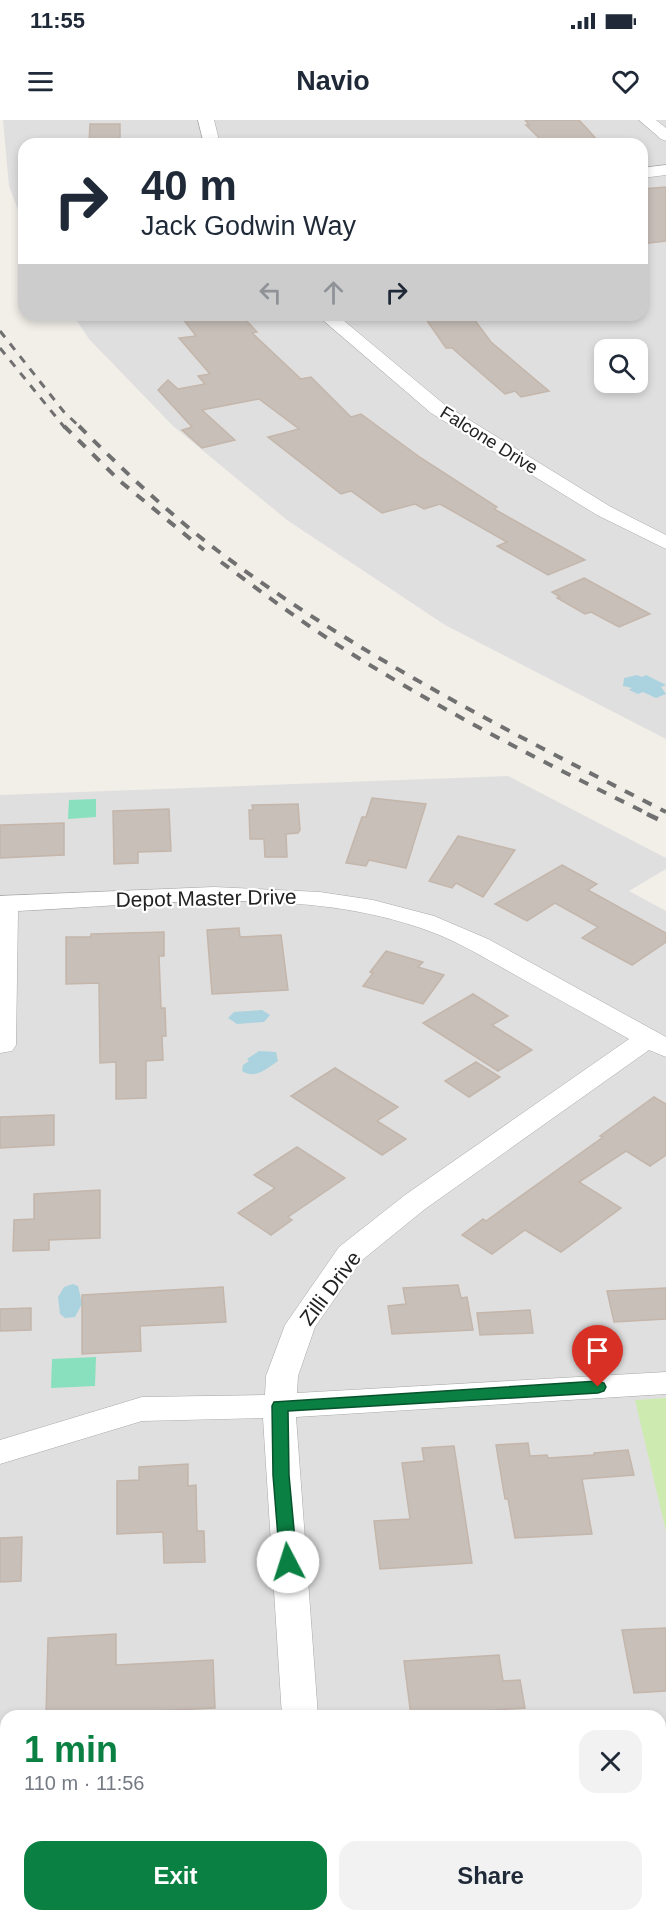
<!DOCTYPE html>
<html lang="en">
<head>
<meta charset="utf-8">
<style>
  body { margin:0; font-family:Arial,sans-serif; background:#f2f2f3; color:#1f2937; height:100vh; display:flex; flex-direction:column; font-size:22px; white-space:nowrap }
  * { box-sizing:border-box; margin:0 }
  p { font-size:20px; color:#747a83 }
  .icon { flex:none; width:33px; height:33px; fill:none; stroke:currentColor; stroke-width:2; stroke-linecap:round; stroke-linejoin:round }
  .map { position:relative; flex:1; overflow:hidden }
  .side { position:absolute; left:0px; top:1590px; width:666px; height:212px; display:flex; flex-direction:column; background:#fff; border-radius:18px 18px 0 0; box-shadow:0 3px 9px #0003 }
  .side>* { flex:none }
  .guide { position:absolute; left:18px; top:18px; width:630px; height:183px; border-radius:18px; box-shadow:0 3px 9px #0003; background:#fff; color:#1f2937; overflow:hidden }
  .buttons { position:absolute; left:594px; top:219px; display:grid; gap:12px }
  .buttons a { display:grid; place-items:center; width:54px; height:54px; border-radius:12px; background:#fff; box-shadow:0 3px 9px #0003; font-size:30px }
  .pin { position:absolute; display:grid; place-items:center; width:51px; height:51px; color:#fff; margin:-62px -26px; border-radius:50% 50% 50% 0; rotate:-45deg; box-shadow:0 0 6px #0007 }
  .pin .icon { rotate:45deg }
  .me { position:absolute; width:66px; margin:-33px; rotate:355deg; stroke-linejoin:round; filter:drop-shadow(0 0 4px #0008) }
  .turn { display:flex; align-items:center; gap:21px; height:126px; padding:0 24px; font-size:27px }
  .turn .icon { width:78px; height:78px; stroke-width:2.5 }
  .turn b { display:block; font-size:42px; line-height:51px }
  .lanes { display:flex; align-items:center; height:57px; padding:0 24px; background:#0003; justify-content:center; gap:30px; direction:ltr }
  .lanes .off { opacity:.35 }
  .round { display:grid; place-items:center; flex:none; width:63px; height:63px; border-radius:18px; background:#f2f2f3 }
  .head { display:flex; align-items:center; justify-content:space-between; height:102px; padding:0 24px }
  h1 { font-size:36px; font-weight:700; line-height:45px; color:#0b8043 }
  .button { display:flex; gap:12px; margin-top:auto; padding:12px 24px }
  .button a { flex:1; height:69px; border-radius:18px; background:#0b8043; color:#fff; font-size:24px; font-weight:700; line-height:69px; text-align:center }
  .button a+a { background:#f2f2f3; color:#1f2937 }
  .status { display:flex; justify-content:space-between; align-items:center; height:42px; padding:0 30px; background:#fff; direction:ltr }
  .status svg { height:16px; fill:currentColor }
  header { display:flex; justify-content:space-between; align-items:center; height:78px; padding:0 24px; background:#fff; font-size:27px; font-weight:700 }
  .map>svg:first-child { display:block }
  .residential { fill:#e0dfdf; fill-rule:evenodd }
  .grass { fill:#cdebb0 }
  .pitch { fill:#88e0be }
  .water { fill:#aad3df }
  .building { fill:#c7bfb8; stroke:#c4b6ab; stroke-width:1.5 }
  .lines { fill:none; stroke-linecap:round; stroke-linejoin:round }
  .minor-casing { stroke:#a9a9a9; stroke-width:1 }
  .minor { fill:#fff; fill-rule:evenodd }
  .rail-far2 { stroke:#707070; stroke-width:3; stroke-dasharray:8 8; stroke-linecap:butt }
  .rail-far1 { stroke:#707070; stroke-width:4; stroke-dasharray:10 10; stroke-linecap:butt }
  .rail { stroke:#707070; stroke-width:4.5; stroke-dasharray:12 12; stroke-linecap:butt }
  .route { fill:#0b8043; stroke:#07532c; stroke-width:1.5 }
  .labels { text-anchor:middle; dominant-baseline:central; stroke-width:4.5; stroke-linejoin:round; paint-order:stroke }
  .far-street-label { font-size:18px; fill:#222; stroke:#fff }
  .street-label { font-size:21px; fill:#222; stroke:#fff }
</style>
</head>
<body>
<div class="status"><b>11:55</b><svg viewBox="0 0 49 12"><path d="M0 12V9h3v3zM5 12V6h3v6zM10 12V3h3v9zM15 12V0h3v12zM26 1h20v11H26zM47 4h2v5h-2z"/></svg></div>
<header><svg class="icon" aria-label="menu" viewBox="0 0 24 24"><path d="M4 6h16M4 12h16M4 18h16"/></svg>Navio<svg class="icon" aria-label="heart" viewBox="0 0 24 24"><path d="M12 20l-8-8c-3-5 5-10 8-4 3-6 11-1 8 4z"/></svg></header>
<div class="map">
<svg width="666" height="1801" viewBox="0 0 666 1801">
  <rect width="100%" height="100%" fill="#f2efe9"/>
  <g class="residential">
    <path d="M3,0H666V619L445,505L287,400L173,306L89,219L73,195H642V24H24V106L9,66ZM604,230H638V262H604Z"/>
    <path d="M508,656L666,738V749L629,771L666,791V1801H0V675ZM6,1596H660V1796H6Z"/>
  </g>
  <path class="grass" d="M666,1278V1411L635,1280Z"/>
  <g class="pitch">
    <path d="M96,679V697L68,699L69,680Z"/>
    <path d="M96,1237L95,1266L51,1268L52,1239Z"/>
  </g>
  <g class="water">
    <path d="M637,555L642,557L646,555L666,565L661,567L666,574L656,578L643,572L638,574L629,570L632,568L623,566L624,558Z"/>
    <path d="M262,890L270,895L264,902L237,904L228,898L234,892Z"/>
    <path d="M259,931L276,932L278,941C267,948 256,960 242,951L243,945L249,941L247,939Z"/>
    <path d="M73,1164L78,1166L82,1184L75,1197L65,1198L60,1194L58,1177L64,1167Z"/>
  </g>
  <g class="building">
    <path d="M525,0H579L601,24H545L526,5H529Z"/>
    <path d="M90,4H120V24H89Z"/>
    <path d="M666,67V121L642,124V69Z"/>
    <path d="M180,195H241L257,212L252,213L301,259L311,257L351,297L361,294L421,338L497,387L494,389L585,440L548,455L497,426L507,422L440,384L424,389L415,384L382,393L351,371L341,374L268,317L299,309L259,279L202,290L235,320L202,328L182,310L192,307L158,270L168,260L178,269L205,264L198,256L210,254L179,218L196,216Z"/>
    <path d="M423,195H471L491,222L549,271L521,277L515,271L505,274L452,228H446Z"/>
    <path d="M584,458L650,494L619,507L591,492L585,494L557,478L560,477L552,472Z"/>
    <path d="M372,678L426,684L406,748L369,740L366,746L346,743L362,697H366Z"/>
    <path d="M298,684L300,710L298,713L286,714L287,737H265L264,719H250L249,690H253L252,685Z"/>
    <path d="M169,689L171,731L138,732V743L114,744L113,691Z"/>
    <path d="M64,703V735L0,738V705Z"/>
    <path d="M458,716L515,730L483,777L456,763L452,768L429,761Z"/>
    <path d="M562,745L597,764L588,770L666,813V822L632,845L582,818L598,807L555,783L527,801L495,784Z"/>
    <path d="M239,808L240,817L281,815L288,870L212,874L207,810Z"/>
    <path d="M164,812V836H159L161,888H165L166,916H162L163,940L146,941V978L116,979V942L100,943L99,863L66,864V817H91V814Z"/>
    <path d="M386,831L423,842L418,847L444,855L423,884L363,866L373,853L370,852Z"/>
    <path d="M473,874L508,896L492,905L532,930L498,951L423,903Z"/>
    <path d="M476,942L500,957L469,977L445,961Z"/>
    <path d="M335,948L398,987L377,1001L406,1019L382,1035L291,976Z"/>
    <path d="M654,977L666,984V1035L650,1046L626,1031L579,1062L621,1088L561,1132L525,1110L492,1134L462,1115L483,1099L486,1101L603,1017L600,1016Z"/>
    <path d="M54,995V1025L0,1028V997Z"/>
    <path d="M297,1027L345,1058L288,1097L292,1100L271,1115L238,1093L275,1068L254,1055Z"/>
    <path d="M100,1070V1118L49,1120V1130L13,1131L14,1100L34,1099V1074Z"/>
    <path d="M458,1165L461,1178L467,1177L473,1210L392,1214L388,1186L406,1184L403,1168Z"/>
    <path d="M223,1167L226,1202L140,1206L141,1231L82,1234V1175Z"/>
    <path d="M666,1168V1199L614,1202L607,1171Z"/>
    <path d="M31,1188V1210L0,1211V1189Z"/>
    <path d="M530,1190L533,1213L480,1215L477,1193Z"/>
    <path d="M528,1323L530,1336L547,1335L548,1338L594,1335V1333L628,1330L634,1355L582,1359L592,1414L515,1418L508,1379H505L496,1325Z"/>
    <path d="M454,1326L472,1443L380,1449L374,1401L410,1399L402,1343L424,1341L422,1328Z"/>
    <path d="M188,1344V1366L196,1365L197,1411H204L205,1442L164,1443L163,1412L117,1414V1361L139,1360V1347Z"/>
    <path d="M22,1417L21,1461L0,1462V1418Z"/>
    <path d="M666,1508V1571L634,1573L622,1510Z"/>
    <path d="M116,1514V1545L213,1540L215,1588L46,1596L48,1518Z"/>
    <path d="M499,1535L503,1561L520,1560L525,1588L411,1596L404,1541Z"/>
  </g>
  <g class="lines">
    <defs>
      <g id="minor">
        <path d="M198,0H214L220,24H204Z"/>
        <path d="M639,0H656L666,8V21L661,19Z"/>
        <path d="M666,45V55L642,58V48Z"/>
        <path d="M317,195H337L445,285L611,387L666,415V429L597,395L431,293Z"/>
        <path d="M214,767L320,772L373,780L434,796L488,819L666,917V937L649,930L425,1089L361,1141L315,1207L298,1256L297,1273L666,1252V1274L296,1297L318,1596H282L263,1298L142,1301L0,1344V1320L142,1277L265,1275L266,1256L285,1205L339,1127L405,1075L629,919C589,896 549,874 510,852C483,837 457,821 429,811C302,764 150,785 18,791L16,925L12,931L0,933V776Z"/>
        <rect x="660" y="1647" width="6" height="32"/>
        <path d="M297,1796H335L336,1801H298Z"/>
      </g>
    </defs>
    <use href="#minor" class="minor-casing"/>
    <use href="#minor" class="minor"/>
    <g class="rail-far2">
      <path d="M0,211L64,292L81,308"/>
      <path d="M0,228L65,308"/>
    </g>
    <g class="rail-far1">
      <path d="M64,306L121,362L204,430"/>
      <path d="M79,306C123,350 168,393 218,431C356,535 512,613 666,692"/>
      <path d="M221,442C264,474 307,506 352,534C448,594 549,645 650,695"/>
    </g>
    <path class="rail" d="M647,694L666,703"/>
  </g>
  <path class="route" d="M598,1261L604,1263L606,1267L604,1271L598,1273L288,1291L289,1355L297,1442L294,1447L288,1449L282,1447L280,1442L273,1355L272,1286L274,1282Z"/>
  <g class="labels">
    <g class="far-street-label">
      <text transform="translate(489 320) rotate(32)">Falcone Drive</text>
    </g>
    <g class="street-label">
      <text transform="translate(206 778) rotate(-1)">Depot Master Drive</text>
      <text transform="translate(330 1168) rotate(-53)">Zilli Drive</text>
    </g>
  </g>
</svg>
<div class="buttons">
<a><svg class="icon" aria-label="search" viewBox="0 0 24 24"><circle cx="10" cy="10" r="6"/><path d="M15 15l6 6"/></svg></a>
</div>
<div class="pin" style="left:598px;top:1267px;background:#d93025"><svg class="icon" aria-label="arrive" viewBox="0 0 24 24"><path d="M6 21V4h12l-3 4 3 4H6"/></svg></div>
<svg class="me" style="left:288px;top:1442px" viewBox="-20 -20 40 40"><circle r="19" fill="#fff"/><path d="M0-13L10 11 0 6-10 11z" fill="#0b8043"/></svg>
<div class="guide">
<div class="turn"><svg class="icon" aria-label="right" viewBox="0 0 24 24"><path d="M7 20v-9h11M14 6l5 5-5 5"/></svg><div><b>40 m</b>Jack Godwin Way</div></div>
<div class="lanes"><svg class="icon off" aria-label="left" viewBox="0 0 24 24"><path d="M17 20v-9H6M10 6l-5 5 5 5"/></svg><svg class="icon off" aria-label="ahead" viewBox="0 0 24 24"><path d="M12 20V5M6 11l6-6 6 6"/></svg><svg class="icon" aria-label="right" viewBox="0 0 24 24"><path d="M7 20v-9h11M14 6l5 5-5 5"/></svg></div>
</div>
<section class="side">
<div class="head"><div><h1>1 min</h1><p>110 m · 11:56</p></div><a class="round"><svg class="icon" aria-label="close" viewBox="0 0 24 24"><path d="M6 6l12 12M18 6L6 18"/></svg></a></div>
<div class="button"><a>Exit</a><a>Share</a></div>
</section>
</div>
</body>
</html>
